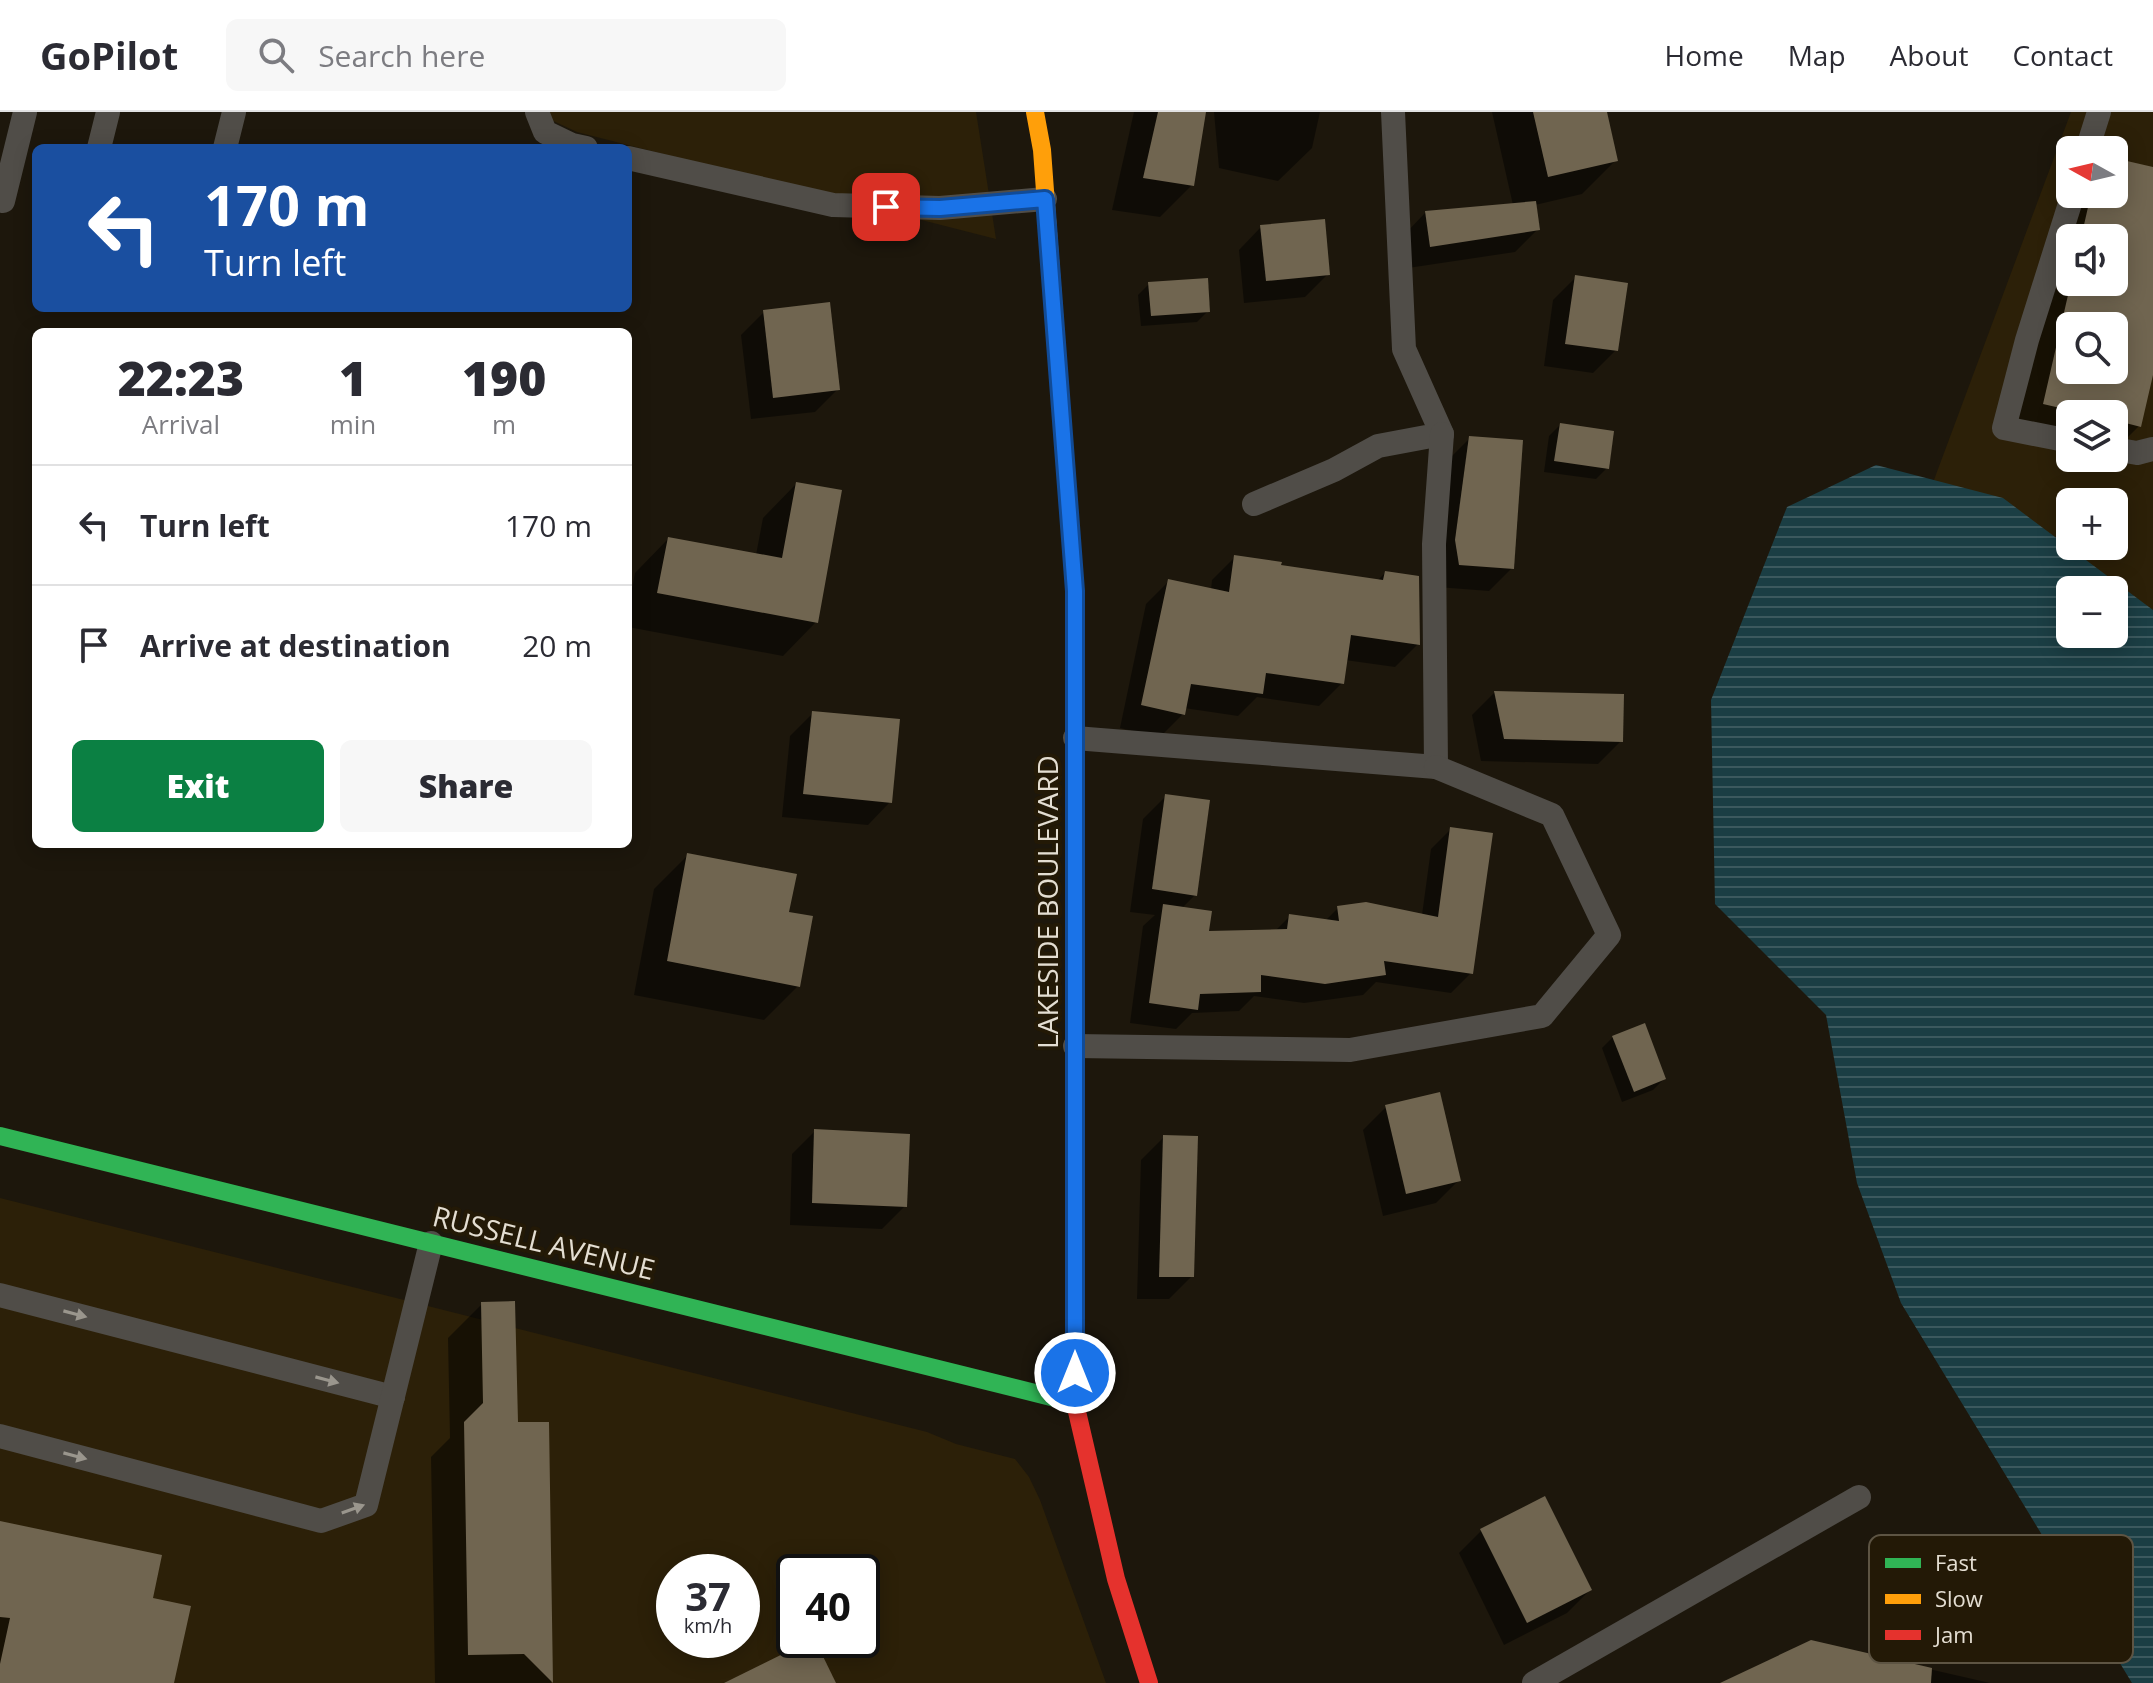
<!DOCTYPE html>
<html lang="en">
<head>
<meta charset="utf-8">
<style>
  body { margin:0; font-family:"Open Sans",sans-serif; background:#f7f7f7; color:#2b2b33; height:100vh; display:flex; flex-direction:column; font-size:30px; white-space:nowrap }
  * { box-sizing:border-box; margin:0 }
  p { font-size:26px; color:#7c7c81 }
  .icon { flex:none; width:44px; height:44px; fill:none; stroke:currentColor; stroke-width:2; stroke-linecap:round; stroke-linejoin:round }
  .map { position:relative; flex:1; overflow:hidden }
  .panel { position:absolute; left:32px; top:216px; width:600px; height:520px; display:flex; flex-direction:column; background:#fff; border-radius:12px; box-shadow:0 4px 20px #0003 }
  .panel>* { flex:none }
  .guide { position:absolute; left:32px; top:32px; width:600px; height:168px; border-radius:12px; box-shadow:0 4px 20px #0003; background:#1a4fa0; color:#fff; overflow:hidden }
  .needle { width:52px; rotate:278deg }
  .tools { position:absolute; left:2056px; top:24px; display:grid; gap:16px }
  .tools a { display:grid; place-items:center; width:72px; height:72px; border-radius:12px; background:#fff; box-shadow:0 4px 20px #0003; font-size:40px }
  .speed { position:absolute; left:656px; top:1442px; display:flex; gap:16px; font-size:40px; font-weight:700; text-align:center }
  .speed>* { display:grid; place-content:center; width:104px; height:104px; border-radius:50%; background:#fff; box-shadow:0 4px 20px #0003; line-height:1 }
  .speed small { font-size:20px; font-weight:400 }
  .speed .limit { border:4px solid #111; border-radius:12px; background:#fff; color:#111 }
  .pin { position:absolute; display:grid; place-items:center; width:68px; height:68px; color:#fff; margin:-34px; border-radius:16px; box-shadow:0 4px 12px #0006 }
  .me { position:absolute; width:88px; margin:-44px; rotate:0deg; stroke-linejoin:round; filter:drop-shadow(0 0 6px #0008) }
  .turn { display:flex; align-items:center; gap:28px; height:168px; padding:0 40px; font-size:36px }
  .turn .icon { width:104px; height:104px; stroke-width:2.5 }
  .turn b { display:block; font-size:56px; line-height:68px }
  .eta { display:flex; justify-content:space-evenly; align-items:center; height:136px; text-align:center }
  .eta b { font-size:48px; font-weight:800; line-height:56px }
  .button { display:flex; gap:16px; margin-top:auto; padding:16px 40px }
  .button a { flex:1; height:92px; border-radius:12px; background:#0b8043; color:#fff; font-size:32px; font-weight:800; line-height:92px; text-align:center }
  .button a+a { background:#f7f7f7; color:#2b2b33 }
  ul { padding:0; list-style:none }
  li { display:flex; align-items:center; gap:24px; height:120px; padding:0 40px; border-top:2px solid #e1e1e2 }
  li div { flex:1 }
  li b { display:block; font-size:30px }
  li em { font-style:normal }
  header { display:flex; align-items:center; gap:48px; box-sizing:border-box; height:112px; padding:0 40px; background:#fff; border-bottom:2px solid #e1e1e2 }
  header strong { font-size:38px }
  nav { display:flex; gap:44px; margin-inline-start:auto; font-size:28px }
  .search { width:560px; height:72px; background:#f7f7f7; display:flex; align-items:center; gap:20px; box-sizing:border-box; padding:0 28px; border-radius:12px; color:#7c7c81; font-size:30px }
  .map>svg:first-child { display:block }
  .built { fill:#2c2008; fill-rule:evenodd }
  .water { fill:url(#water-rules); fill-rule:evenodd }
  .shadow { fill:#0007; fill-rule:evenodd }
  .building { fill:#706550; fill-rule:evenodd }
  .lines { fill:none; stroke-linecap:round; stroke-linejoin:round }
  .lane { stroke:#504d48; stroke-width:24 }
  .fast { stroke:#30b455; stroke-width:18 }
  .slow { stroke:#ff9f0a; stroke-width:18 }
  .jam { stroke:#e5322d; stroke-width:18 }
  .oneway { fill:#9a968d }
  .route-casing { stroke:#114b97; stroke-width:20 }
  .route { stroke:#1a73e8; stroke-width:14 }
  .labels { text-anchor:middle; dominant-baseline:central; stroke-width:8; stroke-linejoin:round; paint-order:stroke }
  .street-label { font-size:28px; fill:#e4ded2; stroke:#231906 }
  .key { fill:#231906; stroke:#5d5443; stroke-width:2 }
  .key-label { font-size:22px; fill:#e4ded2 }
</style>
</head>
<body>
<header>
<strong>GoPilot</strong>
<div class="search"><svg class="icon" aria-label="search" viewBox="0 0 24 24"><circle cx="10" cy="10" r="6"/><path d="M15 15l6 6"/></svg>Search here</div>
<nav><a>Home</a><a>Map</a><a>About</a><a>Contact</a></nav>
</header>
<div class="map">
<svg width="2153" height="1571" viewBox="0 0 2153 1571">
  <defs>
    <pattern id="water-rules" width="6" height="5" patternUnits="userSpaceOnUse" patternTransform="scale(2)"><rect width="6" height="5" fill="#1b3e44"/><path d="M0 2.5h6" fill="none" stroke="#3c595e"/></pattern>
  </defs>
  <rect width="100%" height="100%" fill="#1d170c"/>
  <g class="built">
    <path d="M534,0H976L996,127L577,20Z"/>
    <path d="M2071,0H2153V498L1928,384ZM2070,38H2114V82H2070ZM2070,126H2114V170H2070ZM2070,214H2114V258H2070ZM2070,302H2114V346H2070ZM2070,390H2114V434H2070Z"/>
    <path d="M0,1086L927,1320L956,1332L1015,1347L1029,1365L1040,1388L1106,1571H0ZM674,1460H742V1528H674ZM794,1460H862V1528H794Z"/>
  </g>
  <path class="water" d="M1876,353L2003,386L2153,498V1571H2132L1901,1191L1857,1071L1826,903L1715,792L1711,588L1787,395ZM2114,478V522H2070V478Z"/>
  <g class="shadow">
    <path d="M1134,0H1204L1192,73L1160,105L1112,98Z"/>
    <path d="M1214,0H1320L1312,36L1278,69L1219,56Z"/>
    <path d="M1492,0H1605L1616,48L1582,82L1535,93L1538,117L1515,140L1408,156L1403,124L1425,101L1513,93Z"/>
    <path d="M2114,48L2153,57V254L2139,314L2114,339V302H2070V339L2010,325L2070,82H2114ZM2070,126H2114V170H2070ZM2070,214H2114V258H2070Z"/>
    <path d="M1261,115L1328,162L1305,185L1244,191L1239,138Z"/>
    <path d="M1576,165L1616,238L1593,261L1544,254L1553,188Z"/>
    <path d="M1149,172L1208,199L1197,210L1141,214L1138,183Z"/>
    <path d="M764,200L838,277L815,300L751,307L741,223Z"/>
    <path d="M1560,313L1607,356L1596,367L1544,360L1549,324Z"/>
    <path d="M1470,326L1512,456L1489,479L1437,475L1447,349Z"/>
    <path d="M796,372L816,510L783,544L628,515V497L635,461L668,427L756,443L763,406Z"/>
    <path d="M1235,445L1279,455L1377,469L1385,461L1418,532L1395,555L1345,548L1342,571L1319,594L1257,585L1238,604L1184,596L1183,602L1160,625L1120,616L1146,492L1169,469L1211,478L1212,468Z"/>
    <path d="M1494,581L1621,629L1598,652L1481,649L1472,603Z"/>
    <path d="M813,601L890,690L868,713L782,705L790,624Z"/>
    <path d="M1166,684L1195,783L1181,797L1207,821L1275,819L1290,804L1325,809L1338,796L1422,803L1431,737L1451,717L1471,861L1451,881L1376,870L1363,883L1304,891L1254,884L1239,899L1192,901L1176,917L1130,911L1143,814L1155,803L1130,800L1143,707Z"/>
    <path d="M688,743L787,801L798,874L764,908L634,883L654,777Z"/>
    <path d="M1613,925L1664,967L1653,978L1622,990L1602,936Z"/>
    <path d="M1386,995L1459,1068L1436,1091L1383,1104L1363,1018Z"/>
    <path d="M815,1019L905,1094L882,1117L790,1113L792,1042Z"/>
    <path d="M1164,1025L1192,1164L1169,1187H1137L1141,1048Z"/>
    <path d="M482,1192L516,1312H547L551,1571H435L431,1345L450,1326L448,1226Z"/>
    <path d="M0,1411L151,1488L172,1571H0Z"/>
    <path d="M1482,1418L1590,1478L1567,1501L1504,1533L1459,1441Z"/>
    <path d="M1811,1530L1990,1571H1725Z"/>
  </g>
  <g class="building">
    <path d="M1158,0H1206L1194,74L1143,66Z"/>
    <path d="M1533,0H1607L1618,49L1548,65Z"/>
    <path d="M2114,46L2153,55V263L2141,315L2114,308V302H2086L2043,292L2071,170H2114V126H2081L2091,82H2114ZM2070,214H2114V258H2070Z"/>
    <path d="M1536,89L1540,118L1430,135L1425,99Z"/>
    <path d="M1325,107L1330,163L1266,169L1260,113Z"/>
    <path d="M1575,163L1628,171L1618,239L1565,232Z"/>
    <path d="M1208,166L1210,200L1151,204L1148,170Z"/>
    <path d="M830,190L840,278L773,286L763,198Z"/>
    <path d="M1560,311L1614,319L1609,357L1554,349Z"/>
    <path d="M1469,324L1523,328L1514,457L1459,453L1455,428Z"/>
    <path d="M796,370L842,378L818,511L657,481L668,425L782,446Z"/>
    <path d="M1234,443L1282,450L1281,453L1383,468L1385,459L1419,464L1420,533L1351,523L1344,572L1266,561L1263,582L1191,572L1185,603L1141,593L1168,467L1229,480Z"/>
    <path d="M1494,579L1624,582L1623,630L1504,627Z"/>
    <path d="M812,599L900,607L892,691L803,682Z"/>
    <path d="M1165,682L1210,688L1197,784L1152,777Z"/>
    <path d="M1450,715L1493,721L1473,862L1384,849L1386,863L1325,872L1261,863V880L1200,882L1198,898L1149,891L1163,792L1212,799L1209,819L1287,817L1289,802L1339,809L1337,794L1366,790L1438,805Z"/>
    <path d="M687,741L797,762L789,800L813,804L800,875L667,849Z"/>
    <path d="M1645,911L1666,967L1634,980L1612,924Z"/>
    <path d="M1440,980L1461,1069L1406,1082L1385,993Z"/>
    <path d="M814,1017L910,1022L907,1095L812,1091Z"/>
    <path d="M1163,1023L1198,1024L1194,1165H1159Z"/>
    <path d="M515,1189L518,1310H549L553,1571L524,1542L468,1543L464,1310L483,1291L481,1190Z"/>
    <path d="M1545,1384L1592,1478L1527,1511L1480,1417Z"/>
    <path d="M0,1409L162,1443L153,1486L191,1494L174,1571H0V1552L10,1506L0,1505Z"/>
    <path d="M811,1528H815L836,1571H724Z"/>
    <path d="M1811,1528L1932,1556L1931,1571H1720Z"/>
  </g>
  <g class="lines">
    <g class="lane">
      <path d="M537,0L545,20L572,33L586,36"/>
      <path d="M99,36L108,0"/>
      <path d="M225,36L234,0"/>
      <path d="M2087,38L2099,0"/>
      <path d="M628,46L833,93L940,96L1045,87"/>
      <path d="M3,89L25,0"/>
      <path d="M2070,329L2004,316L2027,228L2073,82"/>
      <path d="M2114,337L2137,341L2153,337"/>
      <path d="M1254,392L1334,358L1378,334L1442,322L1404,237L1393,0"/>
      <path d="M1075,626L1436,655L1434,432L1442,322"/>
      <path d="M1075,934L1350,938L1542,904L1609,823L1552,703L1436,655"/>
      <path d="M0,1183L393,1285"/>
      <path d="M0,1324L321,1409L366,1393L431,1131"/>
      <path d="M1534,1571L1859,1385"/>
    </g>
    <g class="fast">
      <path d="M1057,242L1075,479V1220"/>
      <path d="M0,1024L1075,1291"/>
    </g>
    <path class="slow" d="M1035,0L1042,38L1057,242"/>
    <path class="jam" d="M1075,1220V1291L1116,1467L1149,1571"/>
  </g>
  <defs><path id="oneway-solid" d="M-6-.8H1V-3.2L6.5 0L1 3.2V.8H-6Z" transform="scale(2)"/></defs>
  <g class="oneway">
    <use href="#oneway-solid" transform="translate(75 1202) rotate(15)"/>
    <use href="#oneway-solid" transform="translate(327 1268) rotate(15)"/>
    <use href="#oneway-solid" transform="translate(75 1344) rotate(15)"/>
    <use href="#oneway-solid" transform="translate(353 1397) rotate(-20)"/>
  </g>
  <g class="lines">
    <defs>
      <path id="route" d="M886,95L940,96L1045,87L1075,479V1261"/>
    </defs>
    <use href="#route" class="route-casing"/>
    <use href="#route" class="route"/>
  </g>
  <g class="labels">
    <g class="street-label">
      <text transform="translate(1047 790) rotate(-90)">LAKESIDE BOULEVARD</text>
      <text transform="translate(544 1130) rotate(14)">RUSSELL AVENUE</text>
    </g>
  </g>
  <rect x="1869" y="1423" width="264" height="128" rx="12" class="key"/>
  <rect x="1885" y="1446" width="36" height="10" fill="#30b455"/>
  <rect x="1885" y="1482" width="36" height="10" fill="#ff9f0a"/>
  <rect x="1885" y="1518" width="36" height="10" fill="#e5322d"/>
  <g class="key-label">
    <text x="1935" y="1459">Fast</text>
    <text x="1935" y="1495">Slow</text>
    <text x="1935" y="1531">Jam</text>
  </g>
</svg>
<div class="tools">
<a><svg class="needle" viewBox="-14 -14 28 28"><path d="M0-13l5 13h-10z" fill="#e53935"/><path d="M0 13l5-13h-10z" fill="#7c7c81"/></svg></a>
<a><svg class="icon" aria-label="sound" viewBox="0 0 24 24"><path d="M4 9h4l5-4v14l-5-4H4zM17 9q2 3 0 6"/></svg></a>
<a><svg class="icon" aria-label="search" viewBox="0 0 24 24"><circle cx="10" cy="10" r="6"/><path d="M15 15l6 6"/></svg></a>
<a><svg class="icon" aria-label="layers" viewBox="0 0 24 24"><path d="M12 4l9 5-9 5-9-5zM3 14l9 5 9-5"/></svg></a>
<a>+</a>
<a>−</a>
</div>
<div class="speed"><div>37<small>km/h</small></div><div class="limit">40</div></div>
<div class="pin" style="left:886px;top:95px;background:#d93025"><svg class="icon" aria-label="arrive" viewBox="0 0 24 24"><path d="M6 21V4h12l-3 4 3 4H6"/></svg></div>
<svg class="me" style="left:1075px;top:1261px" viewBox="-20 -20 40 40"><circle r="17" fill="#1a73e8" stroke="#fff" stroke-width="3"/><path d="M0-11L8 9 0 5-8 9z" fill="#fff"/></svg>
<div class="guide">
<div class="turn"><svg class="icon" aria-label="left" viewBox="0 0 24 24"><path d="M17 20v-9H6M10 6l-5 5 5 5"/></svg><div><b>170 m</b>Turn left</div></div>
</div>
<section class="panel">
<div class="eta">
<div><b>22:23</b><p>Arrival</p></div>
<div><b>1</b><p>min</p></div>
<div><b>190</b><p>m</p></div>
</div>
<ul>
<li><svg class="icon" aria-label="left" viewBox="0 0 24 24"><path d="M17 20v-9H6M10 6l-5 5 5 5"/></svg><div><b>Turn left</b></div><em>170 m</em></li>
<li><svg class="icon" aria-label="arrive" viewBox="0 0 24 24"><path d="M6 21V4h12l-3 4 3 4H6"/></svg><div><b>Arrive at destination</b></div><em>20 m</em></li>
</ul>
<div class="button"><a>Exit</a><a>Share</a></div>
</section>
</div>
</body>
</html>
